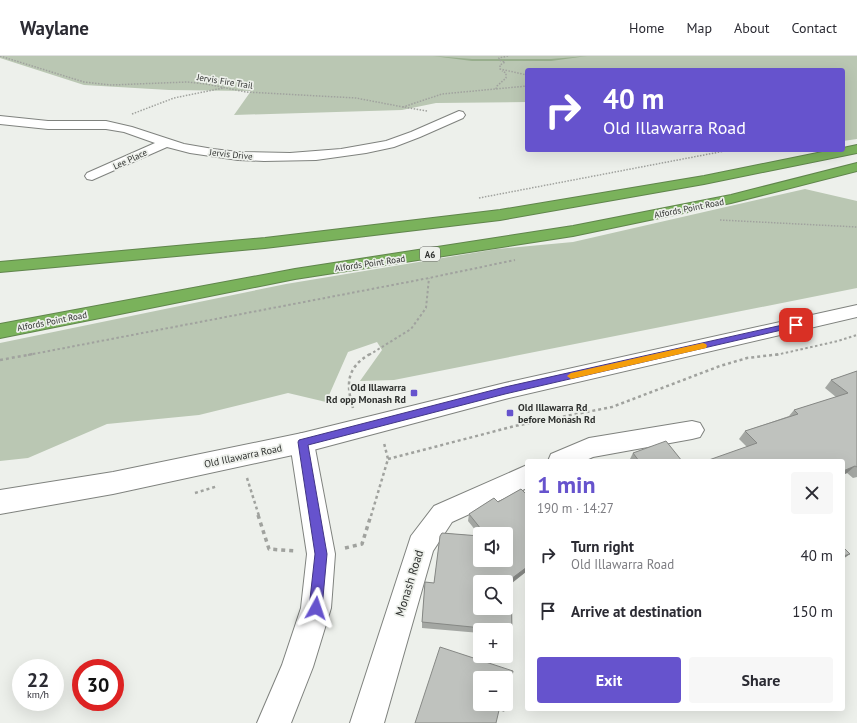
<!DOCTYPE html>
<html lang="en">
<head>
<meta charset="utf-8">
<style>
  body { margin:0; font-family:"PT Sans",sans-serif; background:#f7f7f7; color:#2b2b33; height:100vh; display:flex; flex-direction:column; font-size:15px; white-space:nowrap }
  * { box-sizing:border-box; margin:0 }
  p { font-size:13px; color:#7c7c81 }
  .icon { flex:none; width:22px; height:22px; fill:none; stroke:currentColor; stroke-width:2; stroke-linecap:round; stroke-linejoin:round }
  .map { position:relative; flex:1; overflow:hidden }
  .details { position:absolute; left:525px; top:403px; width:320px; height:252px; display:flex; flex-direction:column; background:#fff; border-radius:4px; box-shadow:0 4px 16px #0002 }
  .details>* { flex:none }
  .banner { position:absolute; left:525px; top:12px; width:320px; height:84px; border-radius:4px; box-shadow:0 4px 16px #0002; background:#6653cd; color:#fff; overflow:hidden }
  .controls { position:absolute; left:473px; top:471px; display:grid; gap:8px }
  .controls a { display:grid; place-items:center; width:40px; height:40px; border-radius:4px; background:#fff; box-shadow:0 4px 16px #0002; font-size:20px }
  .speed { position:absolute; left:12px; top:603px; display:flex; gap:8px; font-size:20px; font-weight:700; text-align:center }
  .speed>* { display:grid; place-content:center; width:52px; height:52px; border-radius:50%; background:#fff; box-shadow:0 4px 16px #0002; line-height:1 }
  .speed small { font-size:10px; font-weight:400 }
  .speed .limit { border:6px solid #d22; background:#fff; color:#111 }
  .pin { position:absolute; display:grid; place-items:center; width:34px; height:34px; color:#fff; margin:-17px; border-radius:8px; box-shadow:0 2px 6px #0006 }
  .me { position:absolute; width:44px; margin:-22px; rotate:5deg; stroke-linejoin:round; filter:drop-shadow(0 0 3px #0008) }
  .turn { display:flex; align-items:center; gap:14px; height:84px; padding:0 12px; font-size:18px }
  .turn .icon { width:52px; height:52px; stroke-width:2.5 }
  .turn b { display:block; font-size:28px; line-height:34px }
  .round { display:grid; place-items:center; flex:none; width:42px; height:42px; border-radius:4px; background:#f7f7f7 }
  .summary { display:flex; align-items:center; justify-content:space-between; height:68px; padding:0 12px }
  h1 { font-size:24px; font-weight:800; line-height:30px; color:#6653cd }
  .cta { display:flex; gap:8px; margin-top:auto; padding:8px 12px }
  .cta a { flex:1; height:46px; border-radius:4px; background:#6653cd; color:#fff; font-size:16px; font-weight:800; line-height:46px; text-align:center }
  .cta a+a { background:#f7f7f7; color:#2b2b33 }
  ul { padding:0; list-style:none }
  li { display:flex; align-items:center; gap:12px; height:56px; padding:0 12px }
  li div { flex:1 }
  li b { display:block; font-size:15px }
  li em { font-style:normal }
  header { display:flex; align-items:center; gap:24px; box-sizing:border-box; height:56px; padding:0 20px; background:#fff; border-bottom:1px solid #e1e1e2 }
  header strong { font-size:19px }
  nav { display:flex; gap:22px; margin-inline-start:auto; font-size:14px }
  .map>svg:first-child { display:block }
  .green { fill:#bac7b3 }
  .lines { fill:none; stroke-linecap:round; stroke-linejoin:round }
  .stream { fill:#98ae8d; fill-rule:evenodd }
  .street-casing { stroke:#7f827e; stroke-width:2 }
  .secondary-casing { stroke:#7f827e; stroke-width:2 }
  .highway-casing { stroke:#60854c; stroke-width:2 }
  .path-far3 { stroke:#a0a29e; stroke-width:1.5; stroke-dasharray:1.5 1.5; stroke-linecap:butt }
  .path-far2 { stroke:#a0a29e; stroke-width:2; stroke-dasharray:2.5 2.5; stroke-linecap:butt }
  .path-far1 { stroke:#a0a29e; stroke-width:2.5; stroke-dasharray:3 3; stroke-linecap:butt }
  .path { stroke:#a0a29e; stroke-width:3.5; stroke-dasharray:4 4; stroke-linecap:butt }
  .street { fill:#fff; fill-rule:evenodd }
  .secondary { fill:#fff; fill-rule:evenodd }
  .highway { fill:#7ab25b; fill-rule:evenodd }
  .wall { fill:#a4a7a3; fill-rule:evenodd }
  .shaded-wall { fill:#868885 }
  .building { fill:#bfc2be; stroke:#868885; fill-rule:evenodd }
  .route { fill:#6653cd; stroke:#423685 }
  .slow { fill:#f59e0b }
  .poi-dot { fill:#6653cd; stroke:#edf0eb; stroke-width:1.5 }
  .labels { text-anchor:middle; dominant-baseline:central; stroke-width:3.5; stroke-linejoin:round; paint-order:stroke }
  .far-street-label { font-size:9px; fill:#2f312f; stroke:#edf0eb }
  .shield { fill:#edf0eb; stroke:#686a67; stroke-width:1 }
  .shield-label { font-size:9px; font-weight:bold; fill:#2f312f }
  .poi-label { font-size:10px; font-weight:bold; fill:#2f312f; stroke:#edf0eb; text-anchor:end }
  .street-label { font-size:10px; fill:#2f312f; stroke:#edf0eb }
  .near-street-label { font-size:12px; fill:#2f312f; stroke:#edf0eb }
</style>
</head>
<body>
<header>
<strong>Waylane</strong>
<nav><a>Home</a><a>Map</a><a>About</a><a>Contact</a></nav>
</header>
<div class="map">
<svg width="857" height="667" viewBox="0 0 857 667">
  <rect width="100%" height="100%" fill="#edf0eb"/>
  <g class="green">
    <path d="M0,0H857V83L843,85V14H527V46L436,47L402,54L234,59L251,35L169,34L84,29L0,2Z"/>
    <path d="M805,133L857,145V232L394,324L360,325L382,294L377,286L348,296L326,346L288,337L199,359L107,368L28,402L0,405V287L286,228L497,193L573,186Z"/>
  </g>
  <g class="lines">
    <path class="stream" d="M433,0L472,3H551L587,0L551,5H472Z"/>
    <defs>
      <g id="street">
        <path d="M459,55L463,56L465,59L463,62L420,81L394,91L366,97L316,104L264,105L238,104L190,97L167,91L92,124L87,123L85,120L87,117L155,87L124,76L106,73H48L0,68V60L48,65H106L132,71L184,88L213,93L238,96L290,97L341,93L386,85L411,76Z"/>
        <path d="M692,365L700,367L704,374L700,381L692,383L593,401L584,405H548L551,398L589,382Z"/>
        <path d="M302,377L310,380L314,387L335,498L331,552L313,611L291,667H257L282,609L301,552L307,498L290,387L294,380Z"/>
        <path d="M527,409V432L452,466L433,495L384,667H350L411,480L434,450Z"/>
      </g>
      <path id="secondary" d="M857,249V261L505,343L302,397L113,438L0,458V434L113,416L302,377L505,327Z"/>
      <g id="highway">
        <path d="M857,89V97L704,128L500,164L265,192L0,216V206L265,182L500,154L704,120L832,94H843V92Z"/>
        <path d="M857,107V115L731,147L573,180L295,223L0,282V268L295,213L573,170L731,139Z"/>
      </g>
    </defs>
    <use href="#street" class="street-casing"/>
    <use href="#secondary" class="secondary-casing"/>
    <use href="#highway" class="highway-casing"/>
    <g class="path-far3">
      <path d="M0,0L84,26L111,29L187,26L206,28L246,36L356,42L403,51"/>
      <path d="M508,0L499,2V4L505,6L500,9V13L527,19"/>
      <path d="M496,33L497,30L506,22V17L502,15"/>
      <path d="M427,55L403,51L442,38L527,30"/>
      <path d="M132,58L174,42L223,32"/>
      <path d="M479,142L730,94"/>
      <path d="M720,164L857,171"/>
    </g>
    <g class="path-far2">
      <path d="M28,299L429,222L515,204"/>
      <path d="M369,299L411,273L426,252L429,222"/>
      <path d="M776,299L838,285L857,279"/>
    </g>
    <g class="path-far1">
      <path d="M0,304L33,298"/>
      <path d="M353,352C346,328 346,312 370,298"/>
      <path d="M388,403L515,370L612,351L720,310L747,302L781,298"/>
      <path d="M247,422L259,460"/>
      <path d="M195,437L218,430"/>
      <path d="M371,460L388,403L384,387"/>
    </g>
    <g class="path">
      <path d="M258,459L269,493L295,495"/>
      <path d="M345,492L362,488L371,459"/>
    </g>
    <use href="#street" class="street"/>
    <use href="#secondary" class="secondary"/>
    <use href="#highway" class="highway"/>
  </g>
  <g class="wall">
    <path d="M857,315V421L853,422L847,417L843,419V405L747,391L739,383L745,375L789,360L794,354L836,341L825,332L831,324Z"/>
    <path d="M633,397L682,405H629Z"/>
    <path d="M521,433L527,439V515L511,528L512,575L510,580H506V574H480V577L422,572V566L425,526L434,527L440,480L442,477L480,480L468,465L469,458L494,442L498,446ZM480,478H506V504H480ZM480,526H506V552H480Z"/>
    <path d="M440,591L506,652L504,656L499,654Z"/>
  </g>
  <g class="shaded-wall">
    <path d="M855,410L847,417L843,419V415Z"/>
    <path d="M850,498L843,503V500Z"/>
    <path d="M527,511V515L509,529L511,523Z"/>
  </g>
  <g class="building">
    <path d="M857,315V411L855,410L843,415V405H706L757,387L745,375L798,358L794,354L848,337L831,324Z"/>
    <path d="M666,385L682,405H639L633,397Z"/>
    <path d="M521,433L527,439V511L511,523L512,575L422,566L425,526L434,527L440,480L442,477L480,480V504H506V478H485L469,458L494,442L498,446ZM480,526H506V552H480Z"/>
    <path d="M843,491L850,498L843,500Z"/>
    <path d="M440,591L513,615L506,652L500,650L496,667H415ZM480,622H506V648H480Z"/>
  </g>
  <path class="route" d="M796,266L800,269L799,270L505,338L308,389L327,498L322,552L320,557L316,559L311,557L309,552L315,498L298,386L299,384L505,331Z"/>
  <path class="slow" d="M703,287L706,288L707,290L706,292L571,323L567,320L571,317Z"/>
  <g class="poi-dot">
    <rect x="410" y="333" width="8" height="8" rx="2"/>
    <rect x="506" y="353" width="8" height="8" rx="2"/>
  </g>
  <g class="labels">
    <g class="far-street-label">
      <text transform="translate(225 25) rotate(9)">Jervis Fire Trail</text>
      <text transform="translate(231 98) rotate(6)">Jervis Drive</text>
      <text transform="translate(130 103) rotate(-25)">Lee Place</text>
      <text transform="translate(689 152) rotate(-11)">Alfords Point Road</text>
      <text transform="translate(370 207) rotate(-8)">Alfords Point Road</text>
      <text transform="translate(52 265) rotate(-11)">Alfords Point Road</text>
    </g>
    <rect class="shield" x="420" y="191" width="20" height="14" rx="3"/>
    <g class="shield-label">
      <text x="430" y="198">A6</text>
    </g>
    <g class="poi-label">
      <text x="406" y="331">Old Illawarra<tspan x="406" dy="12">Rd opp Monash Rd</tspan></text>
      <text x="518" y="351" text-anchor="start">Old Illawarra Rd<tspan x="518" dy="12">before Monash Rd</tspan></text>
    </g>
    <g class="street-label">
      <text transform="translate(243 400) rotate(-12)">Old Illawarra Road</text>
    </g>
    <g class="near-street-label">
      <text transform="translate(409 527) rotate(-73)">Monash Road</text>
    </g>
  </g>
</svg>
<div class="controls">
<a><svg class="icon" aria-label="sound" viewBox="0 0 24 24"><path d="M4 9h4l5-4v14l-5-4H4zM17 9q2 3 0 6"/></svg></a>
<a><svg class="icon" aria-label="search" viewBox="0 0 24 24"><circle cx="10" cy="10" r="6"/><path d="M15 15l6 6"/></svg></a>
<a>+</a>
<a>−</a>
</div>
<div class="speed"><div>22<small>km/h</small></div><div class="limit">30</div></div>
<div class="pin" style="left:796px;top:269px;background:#d93025"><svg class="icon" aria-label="arrive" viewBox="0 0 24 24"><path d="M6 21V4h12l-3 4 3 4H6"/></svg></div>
<svg class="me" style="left:316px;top:552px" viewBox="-20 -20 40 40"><path d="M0-17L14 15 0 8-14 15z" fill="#6653cd" stroke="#fff" stroke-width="4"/></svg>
<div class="banner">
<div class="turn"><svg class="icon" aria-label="right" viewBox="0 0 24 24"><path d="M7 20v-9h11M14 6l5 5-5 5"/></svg><div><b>40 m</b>Old Illawarra Road</div></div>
</div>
<section class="details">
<div class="summary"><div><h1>1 min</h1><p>190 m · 14:27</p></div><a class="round"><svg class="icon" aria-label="close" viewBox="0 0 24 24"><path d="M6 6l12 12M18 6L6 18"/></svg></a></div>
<ul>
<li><svg class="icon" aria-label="right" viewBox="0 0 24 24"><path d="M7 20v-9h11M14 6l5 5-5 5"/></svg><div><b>Turn right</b><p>Old Illawarra Road</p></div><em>40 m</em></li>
<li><svg class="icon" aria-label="arrive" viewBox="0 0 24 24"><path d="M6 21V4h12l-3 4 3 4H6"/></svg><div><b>Arrive at destination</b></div><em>150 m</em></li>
</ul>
<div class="cta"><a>Exit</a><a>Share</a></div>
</section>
</div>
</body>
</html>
